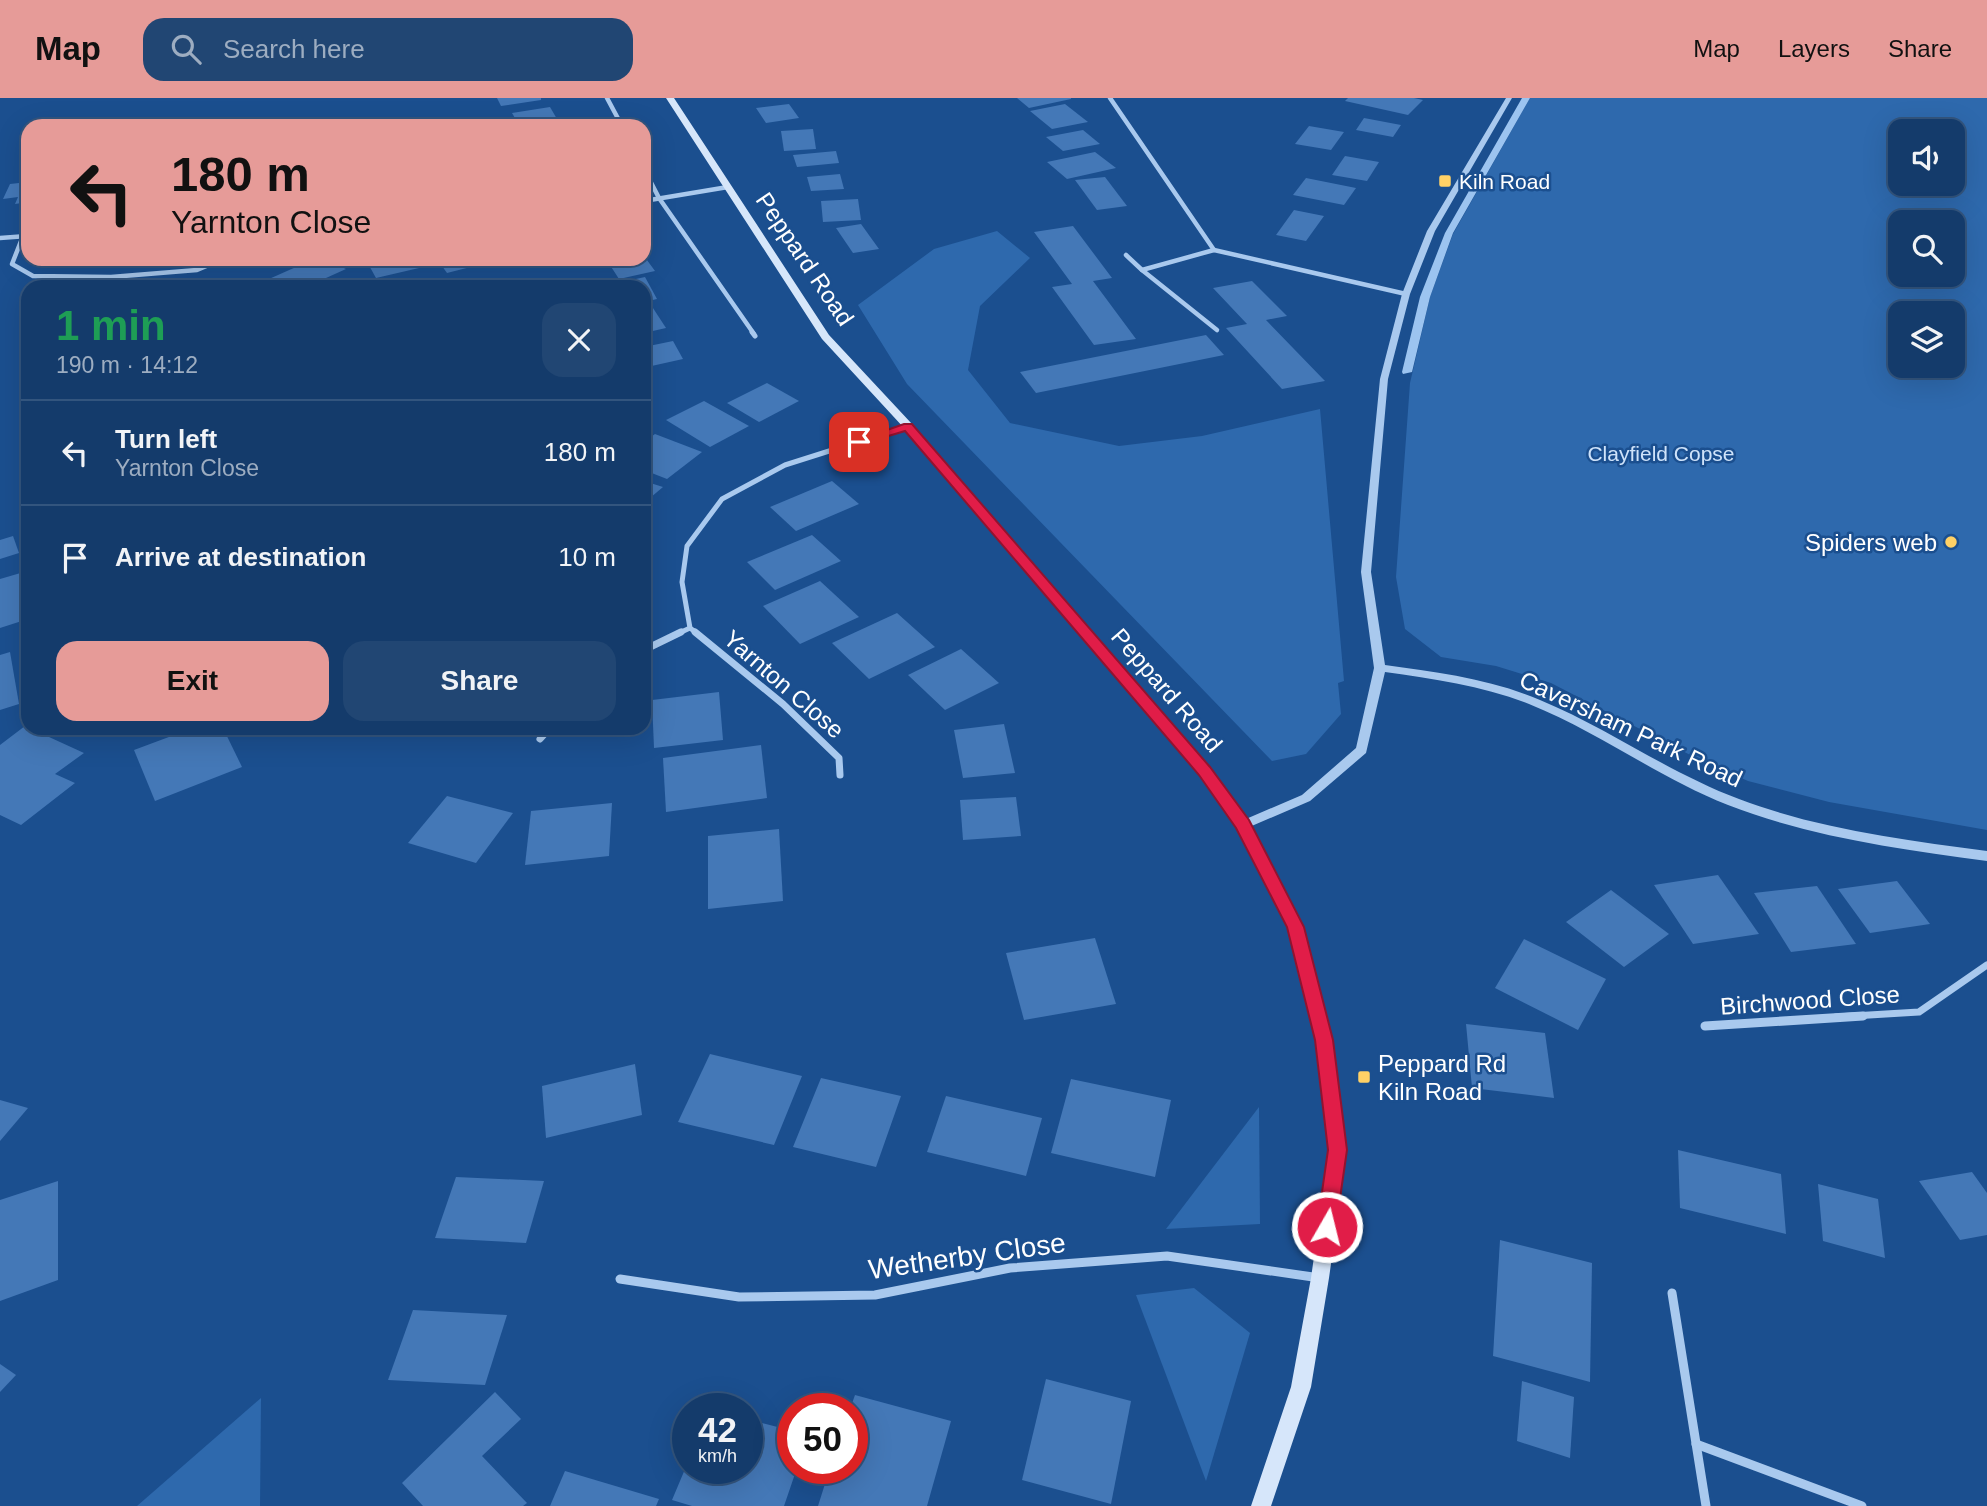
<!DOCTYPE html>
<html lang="en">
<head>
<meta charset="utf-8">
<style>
  body { margin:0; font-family:Arial,sans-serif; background:#214673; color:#f1f3f6; height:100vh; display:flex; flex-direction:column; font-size:26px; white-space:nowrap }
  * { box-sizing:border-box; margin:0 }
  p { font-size:23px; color:#9dadc1 }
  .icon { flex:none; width:38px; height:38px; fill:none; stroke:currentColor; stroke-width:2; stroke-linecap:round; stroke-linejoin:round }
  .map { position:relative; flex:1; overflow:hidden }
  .details { position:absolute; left:21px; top:182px; width:630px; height:455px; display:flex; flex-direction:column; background:#143b6b; border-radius:21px; box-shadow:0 7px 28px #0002,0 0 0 2px #33557e }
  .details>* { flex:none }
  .top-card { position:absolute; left:21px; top:21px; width:630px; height:147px; border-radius:21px; box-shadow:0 7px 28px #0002,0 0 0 2px #33557e; background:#e69b98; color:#111; overflow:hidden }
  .fabs { position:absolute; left:1888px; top:21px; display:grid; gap:14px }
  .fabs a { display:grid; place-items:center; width:77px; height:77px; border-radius:14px; background:#143b6b; box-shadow:0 7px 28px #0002,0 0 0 2px #33557e; font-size:35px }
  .speed { position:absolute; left:672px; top:1295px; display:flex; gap:14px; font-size:35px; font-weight:700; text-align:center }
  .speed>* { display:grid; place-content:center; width:91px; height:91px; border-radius:50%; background:#143b6b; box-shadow:0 7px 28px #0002,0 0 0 2px #33557e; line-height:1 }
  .speed small { font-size:18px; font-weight:400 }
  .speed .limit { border:10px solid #d22; background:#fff; color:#111 }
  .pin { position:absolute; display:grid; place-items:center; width:60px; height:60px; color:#fff; margin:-30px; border-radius:14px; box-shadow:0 4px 10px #0006 }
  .me { position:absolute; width:77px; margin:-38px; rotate:8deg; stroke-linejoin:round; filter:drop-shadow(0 0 5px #0008) }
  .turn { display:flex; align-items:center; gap:24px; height:147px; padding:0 35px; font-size:32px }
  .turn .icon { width:91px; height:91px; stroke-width:2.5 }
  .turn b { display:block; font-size:49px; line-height:60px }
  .round { display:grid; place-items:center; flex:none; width:74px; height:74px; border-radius:21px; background:#214673 }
  .head { display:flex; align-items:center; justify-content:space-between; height:119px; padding:0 35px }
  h1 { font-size:42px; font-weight:600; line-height:52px; color:#1e9e55 }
  .primary-button { display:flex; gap:14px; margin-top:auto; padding:14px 35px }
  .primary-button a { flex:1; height:80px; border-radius:21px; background:#e69b98; color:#111; font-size:28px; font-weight:600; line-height:80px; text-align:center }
  .primary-button a+a { background:#214673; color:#f1f3f6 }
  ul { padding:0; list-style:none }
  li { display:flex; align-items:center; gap:21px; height:105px; padding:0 35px; border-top:2px solid #33557e }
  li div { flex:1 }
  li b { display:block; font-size:26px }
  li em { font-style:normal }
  header { display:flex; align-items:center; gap:42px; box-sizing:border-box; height:98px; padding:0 35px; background:#e69b98; color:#111 }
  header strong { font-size:33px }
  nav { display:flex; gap:38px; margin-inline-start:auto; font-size:24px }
  .search { width:490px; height:63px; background:#214673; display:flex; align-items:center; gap:18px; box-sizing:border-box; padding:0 24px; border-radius:21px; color:#9dadc1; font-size:26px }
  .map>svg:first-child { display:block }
  .green { fill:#2e69ad; fill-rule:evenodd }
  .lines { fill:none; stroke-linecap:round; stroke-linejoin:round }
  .stream { fill:#9cc4f0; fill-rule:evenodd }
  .building { fill:#4478b7 }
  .minor-far3 { stroke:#a9c9ee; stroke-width:4.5 }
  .minor-far2 { stroke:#a9c9ee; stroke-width:5 }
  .minor-far1 { stroke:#a9c9ee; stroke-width:7 }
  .minor { stroke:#a9c9ee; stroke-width:9 }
  .tertiary { fill:#a9c9ee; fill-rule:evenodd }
  .secondary { fill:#d6e6fa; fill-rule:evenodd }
  .route { fill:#e11d48; stroke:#92132f; stroke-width:2 }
  .poi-dot { fill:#ffd166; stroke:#1b4f8f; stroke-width:2.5 }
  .labels { text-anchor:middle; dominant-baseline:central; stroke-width:5; stroke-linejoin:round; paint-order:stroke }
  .far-poi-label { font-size:21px; fill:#fff; stroke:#1b4f8f; text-anchor:start }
  .far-park-label { font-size:21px; fill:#cfe3fa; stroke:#1b4f8f }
  .street-label { font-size:24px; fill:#fff; stroke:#1b4f8f }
  .poi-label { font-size:24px; fill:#fff; stroke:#1b4f8f; text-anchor:end }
  .near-street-label { font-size:28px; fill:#fff; stroke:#1b4f8f }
</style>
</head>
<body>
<header>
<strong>Map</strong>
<div class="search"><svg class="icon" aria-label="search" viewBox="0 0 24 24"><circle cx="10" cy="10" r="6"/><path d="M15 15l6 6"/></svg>Search here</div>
<nav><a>Map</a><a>Layers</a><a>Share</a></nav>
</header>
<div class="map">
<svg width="1987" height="1408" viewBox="0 0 1987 1408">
  <rect width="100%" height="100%" fill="#1b4f8f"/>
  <g class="green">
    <path d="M1530,0H1987V732L1829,704L1748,683L1698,661L1551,585L1496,568L1441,559L1405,531L1396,479L1410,285L1430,199L1453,136ZM1900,33H1953V86H1900ZM1900,124H1953V177H1900ZM1900,215H1953V268H1900Z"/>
    <path d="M997,133L1030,160L980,208L968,272L1010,325L1119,348L1202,338L1320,311L1344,583L1338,585L1341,616L1306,656L1272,663L907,286L858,207L934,151Z"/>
    <path d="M1259,1009L1260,1126L1166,1131Z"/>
    <path d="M1194,1190L1250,1235L1206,1383L1136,1197Z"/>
    <path d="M261,1300L260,1408H137Z"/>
  </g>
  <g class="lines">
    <path class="stream" d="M1522,0H1530L1453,135L1430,199L1412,274L1403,276L1402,274L1420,199L1445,135Z"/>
  </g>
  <g class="building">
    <path d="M497,0H541V2L501,8Z"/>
    <path d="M1017,0H1071V1L1029,10Z"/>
    <path d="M1348,0H1414L1423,2L1408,17L1345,3Z"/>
    <path d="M789,6L799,20L766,25L756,10Z"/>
    <path d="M1065,6L1088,24L1052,31L1030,13Z"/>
    <path d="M550,9L557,21L519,27L512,15Z"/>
    <path d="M1364,20L1401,27L1393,39L1356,32Z"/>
    <path d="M1309,28L1344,34L1331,52L1295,46Z"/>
    <path d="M813,31L816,51L784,53L781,33Z"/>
    <path d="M1083,32L1100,46L1063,53L1046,39Z"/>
    <path d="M836,53L839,65L797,69L793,57Z"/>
    <path d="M1095,54L1116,70L1067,81L1047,64Z"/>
    <path d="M1345,58L1379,64L1367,83L1332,77Z"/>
    <path d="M840,76L844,91L811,93L807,79Z"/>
    <path d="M1105,79L1127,108L1097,112L1075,82Z"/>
    <path d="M1306,80L1356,90L1344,107L1293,97Z"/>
    <path d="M28,84V104L15,106L18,99L3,101L10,86Z"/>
    <path d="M858,101L861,122L823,124L821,103Z"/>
    <path d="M1294,112L1324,118L1306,143L1276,137Z"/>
    <path d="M861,126L879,151L853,155L836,130Z"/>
    <path d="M1073,128L1112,180L1093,183L1136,241L1094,247L1052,189L1072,186L1034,134Z"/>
    <path d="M644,158L655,173L619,181L608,164L644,161Z"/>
    <path d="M314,161H324L346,171L306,189H286L269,181Z"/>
    <path d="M372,161H428L432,167L376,180L366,162Z"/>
    <path d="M437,161H498V162L447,175Z"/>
    <path d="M645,179L657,201L644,204V189H599Z"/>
    <path d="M1252,183L1287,218L1266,222L1325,283L1282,291L1226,230L1247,226L1213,190Z"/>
    <path d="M651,207L666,230L644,235V208Z"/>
    <path d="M1206,237L1224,257L1036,295L1020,274Z"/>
    <path d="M673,243L683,261L647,269L644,249Z"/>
    <path d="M767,285L799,303L759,324L727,305Z"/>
    <path d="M704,303L749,328L710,349L666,322Z"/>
    <path d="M655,336L702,354L667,381L644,372V344Z"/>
    <path d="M644,383L663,389L644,405Z"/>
    <path d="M832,383L859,406L796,433L770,409Z"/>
    <path d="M812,437L841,463L775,492L747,464Z"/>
    <path d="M13,438L19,455L0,461V442Z"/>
    <path d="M24,474L28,492V521L0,530V481Z"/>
    <path d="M820,483L859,519L800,546L763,508Z"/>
    <path d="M897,515L935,549L869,581L832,545Z"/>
    <path d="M961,551L999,585L945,612L908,577Z"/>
    <path d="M10,554L19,606L0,612V557Z"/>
    <path d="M719,594L723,642L654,650L652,602Z"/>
    <path d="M1004,626L1015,675L963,680L954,632Z"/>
    <path d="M25,628L84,655L55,676L75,685L21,727L0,717V647Z"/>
    <path d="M193,630H223L242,669L155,703L134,652Z"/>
    <path d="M761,647L767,700L666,714L663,660Z"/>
    <path d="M447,698L513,715L476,765L408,745Z"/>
    <path d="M1016,699L1021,738L963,742L960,702Z"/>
    <path d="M612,705L609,758L525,767L531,713Z"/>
    <path d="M779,731L783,803L708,811V738Z"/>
    <path d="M1718,777L1759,836L1693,846L1654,787Z"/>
    <path d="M1897,783L1930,826L1870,835L1838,791Z"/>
    <path d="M1817,788L1856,846L1791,854L1754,795Z"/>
    <path d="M1611,792L1669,836L1624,869L1566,824Z"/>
    <path d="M1095,840L1116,906L1024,922L1006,855Z"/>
    <path d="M1524,841L1606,881L1578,932L1495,890Z"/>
    <path d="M1466,926L1545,935L1554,1000L1472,990Z"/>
    <path d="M710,956L802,978L774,1047L678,1024Z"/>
    <path d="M635,966L642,1017L546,1040L542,988Z"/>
    <path d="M821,980L901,998L876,1069L793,1049Z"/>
    <path d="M1071,981L1171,1002L1155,1079L1051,1055Z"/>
    <path d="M946,998L1042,1020L1026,1078L927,1054Z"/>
    <path d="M0,1002L28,1010L0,1043Z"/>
    <path d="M1678,1052L1781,1076L1786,1136L1680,1110Z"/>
    <path d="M1972,1074L1987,1095V1137L1960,1142L1919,1083Z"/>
    <path d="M456,1079L544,1083L526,1145L435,1140Z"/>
    <path d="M58,1083V1182L0,1203V1102Z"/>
    <path d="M1818,1086L1878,1101L1885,1160L1823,1143Z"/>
    <path d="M1500,1142L1592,1165L1590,1284L1493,1258Z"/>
    <path d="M413,1212L507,1217L485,1287L388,1282Z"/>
    <path d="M0,1266L16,1277L0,1294Z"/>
    <path d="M1046,1281L1131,1303L1111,1406L1022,1382Z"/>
    <path d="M1522,1283L1574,1299L1570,1360L1517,1343Z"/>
    <path d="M495,1294L521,1321L482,1358L527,1405L523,1408H423L402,1385Z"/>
    <path d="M855,1297L951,1323L927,1408H818L830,1370H852L850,1311Z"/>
    <path d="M747,1321L793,1333V1370H797L784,1408H692L672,1402L688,1364V1370H747Z"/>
    <path d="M565,1373L659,1401L656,1408H550Z"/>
  </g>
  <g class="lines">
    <g class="minor-far3">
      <path d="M607,0L622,28"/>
      <path d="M1110,0L1214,152"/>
      <path d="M644,71L659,100L754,236"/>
      <path d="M644,103L728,89"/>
      <path d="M23,138L12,166L33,178L111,179L197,172L223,161"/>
      <path d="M0,140L27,138"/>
      <path d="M1126,157L1142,172L1214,152L1406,196"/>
      <path d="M1142,172L1217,232"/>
    </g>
    <g class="minor-far2">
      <path d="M752,234L755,238"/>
      <path d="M677,536L690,530"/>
      <path d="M698,536L690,530L682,484L687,448L722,401L785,367L908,328"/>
    </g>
    <g class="minor-far1">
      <path d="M695,534L783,606L839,660L840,677"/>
      <path d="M644,552L681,534"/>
      <path d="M540,641L550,630"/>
      <path d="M1836,919L1919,914L1987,867"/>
    </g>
    <g class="minor">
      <path d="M1705,928L1863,918"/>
      <path d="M620,1181L739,1199L875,1197L1010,1170L1167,1158L1320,1180"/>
      <path d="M1672,1195L1706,1408"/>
      <path d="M1696,1346L1862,1408"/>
    </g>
    <path class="tertiary" d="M1506,0H1512L1435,133L1410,196L1388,281L1371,474L1385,567C1437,574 1491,581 1540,602C1608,630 1669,675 1739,701C1818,731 1904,742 1987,753V763C1900,751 1810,739 1728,707C1659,680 1599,634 1529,606C1483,588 1434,581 1385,574L1366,655L1310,703L1247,730H1239L1237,727L1239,724L1302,697L1356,650L1374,570L1361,474L1380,281L1402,196L1427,133Z"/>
    <path class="secondary" d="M666,0H674L829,237L912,326L1210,670L1248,723L1304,829L1332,942L1347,1052L1329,1180L1311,1289L1271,1408H1251L1291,1289L1311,1180L1329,1052L1316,942L1288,829L1237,730L1200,676L904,330L822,241Z"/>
  </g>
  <path class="route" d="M904,326H912L1210,669L1249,722L1304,829L1333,942L1347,1052L1335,1135L1327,1138L1320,1135L1317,1129L1328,1052L1315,942L1287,829L1236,730L1199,677L905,333L859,347L853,344Z"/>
  <g class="poi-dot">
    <rect x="1438" y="76" width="14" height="14" rx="3.5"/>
    <circle cx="1951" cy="444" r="7"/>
    <rect x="1357" y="972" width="14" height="14" rx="3.5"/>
  </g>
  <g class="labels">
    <g class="far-poi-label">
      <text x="1459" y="83">Kiln Road</text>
    </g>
    <g class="far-park-label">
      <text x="1661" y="355">Clayfield Copse</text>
    </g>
    <g class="street-label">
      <text transform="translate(805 161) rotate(56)">Peppard Road</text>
      <text transform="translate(784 586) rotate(41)">Yarnton Close</text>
      <text transform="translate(1167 592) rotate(49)">Peppard Road</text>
      <text transform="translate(1631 631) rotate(25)">Caversham Park Road</text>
      <text transform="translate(1810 902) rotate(-4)">Birchwood Close</text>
    </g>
    <g class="poi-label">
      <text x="1937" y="444">Spiders web</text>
      <text x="1378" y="965" text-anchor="start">Peppard Rd<tspan x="1378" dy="28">Kiln Road</tspan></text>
    </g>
    <g class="near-street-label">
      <text transform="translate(967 1158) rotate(-8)">Wetherby Close</text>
    </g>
  </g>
</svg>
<div class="fabs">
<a><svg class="icon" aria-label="sound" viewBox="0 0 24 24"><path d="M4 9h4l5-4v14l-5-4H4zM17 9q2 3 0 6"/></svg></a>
<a><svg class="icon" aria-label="search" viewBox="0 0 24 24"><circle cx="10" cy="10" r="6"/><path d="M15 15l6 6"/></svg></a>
<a><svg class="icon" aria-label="layers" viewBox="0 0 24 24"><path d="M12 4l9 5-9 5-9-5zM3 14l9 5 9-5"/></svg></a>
</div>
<div class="speed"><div>42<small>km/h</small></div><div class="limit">50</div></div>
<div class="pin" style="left:859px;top:344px;background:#d93025"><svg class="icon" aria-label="arrive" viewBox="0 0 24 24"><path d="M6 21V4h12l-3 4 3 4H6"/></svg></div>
<svg class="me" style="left:1327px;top:1129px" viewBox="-20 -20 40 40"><circle r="17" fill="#e11d48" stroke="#fff" stroke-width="3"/><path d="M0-11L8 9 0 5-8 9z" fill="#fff"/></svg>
<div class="top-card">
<div class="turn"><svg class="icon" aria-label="left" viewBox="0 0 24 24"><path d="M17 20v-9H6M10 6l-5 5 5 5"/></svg><div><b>180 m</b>Yarnton Close</div></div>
</div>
<section class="details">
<div class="head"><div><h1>1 min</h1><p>190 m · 14:12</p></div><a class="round"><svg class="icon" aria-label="close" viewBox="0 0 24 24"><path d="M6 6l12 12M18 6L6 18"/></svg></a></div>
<ul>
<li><svg class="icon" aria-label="left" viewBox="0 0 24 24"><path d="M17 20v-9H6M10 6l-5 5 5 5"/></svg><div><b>Turn left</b><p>Yarnton Close</p></div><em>180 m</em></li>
<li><svg class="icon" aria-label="arrive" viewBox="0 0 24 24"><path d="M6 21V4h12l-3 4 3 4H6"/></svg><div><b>Arrive at destination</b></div><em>10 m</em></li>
</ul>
<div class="primary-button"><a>Exit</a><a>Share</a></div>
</section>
</div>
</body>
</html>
